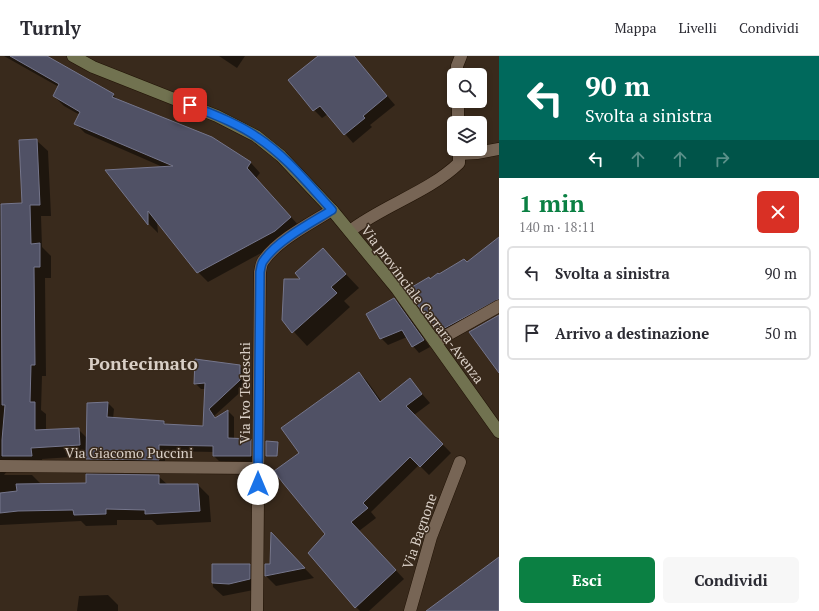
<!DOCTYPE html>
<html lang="it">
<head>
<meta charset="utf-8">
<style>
  body { margin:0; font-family:"PT Serif",serif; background:#f7f7f7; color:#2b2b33; height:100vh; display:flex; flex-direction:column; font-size:15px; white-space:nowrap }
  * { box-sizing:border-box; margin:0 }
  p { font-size:13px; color:#7c7c81 }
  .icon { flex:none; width:22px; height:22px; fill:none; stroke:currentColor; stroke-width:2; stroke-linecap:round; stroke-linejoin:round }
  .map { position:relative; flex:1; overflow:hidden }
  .side { display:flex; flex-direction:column; background:#fff; width:320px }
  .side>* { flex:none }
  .banner { background:#00695c; color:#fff; overflow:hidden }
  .controls { position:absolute; left:447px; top:12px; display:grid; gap:8px }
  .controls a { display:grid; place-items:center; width:40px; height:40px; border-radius:6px; background:#fff; box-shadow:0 2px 6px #0003; font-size:20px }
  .pin { position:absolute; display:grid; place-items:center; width:34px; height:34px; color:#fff; margin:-17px; border-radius:8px; box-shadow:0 2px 6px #0006 }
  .me { position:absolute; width:44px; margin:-22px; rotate:0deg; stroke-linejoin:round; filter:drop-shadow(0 0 3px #0008) }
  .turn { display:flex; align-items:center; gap:14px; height:84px; padding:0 20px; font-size:18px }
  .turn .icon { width:52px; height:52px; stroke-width:2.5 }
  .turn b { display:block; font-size:28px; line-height:34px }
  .lanes { display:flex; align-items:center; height:38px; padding:0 20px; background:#0003; justify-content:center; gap:20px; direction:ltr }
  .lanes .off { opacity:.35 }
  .round { display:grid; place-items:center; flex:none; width:42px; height:42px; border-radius:6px; background:#f7f7f7 }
  .summary { display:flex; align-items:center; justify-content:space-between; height:68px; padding:0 20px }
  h1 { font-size:24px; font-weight:700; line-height:30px; color:#0b8043 }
  .primary-button { display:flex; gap:8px; margin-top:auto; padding:8px 20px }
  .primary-button a { flex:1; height:46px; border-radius:6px; background:#0b8043; color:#fff; font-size:16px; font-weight:700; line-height:46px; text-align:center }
  .primary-button a+a { background:#f7f7f7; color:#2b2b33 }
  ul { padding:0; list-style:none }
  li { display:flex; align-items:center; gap:12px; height:54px; margin:0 8px 6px; padding:0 12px; border:2px solid #e1e1e2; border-radius:6px }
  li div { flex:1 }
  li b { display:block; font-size:15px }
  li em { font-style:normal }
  header { display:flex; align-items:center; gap:24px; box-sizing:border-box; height:56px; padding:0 20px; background:#fff; border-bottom:1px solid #e1e1e2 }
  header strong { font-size:19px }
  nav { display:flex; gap:22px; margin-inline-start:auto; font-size:14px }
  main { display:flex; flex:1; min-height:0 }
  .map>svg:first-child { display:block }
  .shadow { fill:#0007 }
  .building { fill:#505165; stroke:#75768c }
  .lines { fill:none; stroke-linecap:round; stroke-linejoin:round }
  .service-casing { stroke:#201205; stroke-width:13 }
  .minor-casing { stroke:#201205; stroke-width:13 }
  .secondary-casing { stroke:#201205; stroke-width:13 }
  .service { stroke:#776555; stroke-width:12 }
  .minor { stroke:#776555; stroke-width:12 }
  .secondary { stroke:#717250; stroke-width:12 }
  .route-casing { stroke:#114b97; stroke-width:10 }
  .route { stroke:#1a73e8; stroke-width:7 }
  .labels { text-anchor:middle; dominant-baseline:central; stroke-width:3; stroke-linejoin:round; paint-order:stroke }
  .street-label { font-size:14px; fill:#d9cfc6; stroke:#392a1c }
  .district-label { font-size:18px; font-weight:bold; fill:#d9cfc6; stroke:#392a1c }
</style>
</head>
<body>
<header>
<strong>Turnly</strong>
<nav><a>Mappa</a><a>Livelli</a><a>Condividi</a></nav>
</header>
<main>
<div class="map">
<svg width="499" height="555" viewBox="0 0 499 555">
  <rect width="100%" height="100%" fill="#392a1c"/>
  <g class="shadow">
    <path d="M4,0H45L113,39L119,45L211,82L251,107L260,117L256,122L300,171L285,184L208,226L198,216L157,165L158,177L149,168L107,115L165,112L85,77L75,67L80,59L64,50L54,40L59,31Z"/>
    <path d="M219,0H245L237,12Z"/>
    <path d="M320,0H353L395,49L370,69L372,71L353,87L328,58L322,62L314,54Z"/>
    <path d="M36,84L48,95L51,160H41L42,191L51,200V222H45L46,320H42L41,354L46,358V374L78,373L87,382L108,347L114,353L113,363L164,366L167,369L204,371L206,333H201L195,327L239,310L246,316V331L214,360L216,362L228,355L234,361V383L251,384L257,391V406H220L214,400V396L165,395V410L93,409L87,403V400L42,403L43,414H8L4,419H32L42,429L87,428L158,420L168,429H198L209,440L211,466L157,469L152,464H117V469L86,470L81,465L0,469V149L23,148Z"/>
    <path d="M499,188V255L447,284L438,276L408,234L467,207Z"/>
    <path d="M323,194L359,232L344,245L350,251L307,290L283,264L302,224Z"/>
    <path d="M394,243L401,250L430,291L419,297L413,290L407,281L388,289L381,282Z"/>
    <path d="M359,317L367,325L382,346L410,324L430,347L414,359L451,397L429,419L419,409L371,456L376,462L359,475L404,523L369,555H360L356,551L326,478L301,397Z"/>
    <path d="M280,487L314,522L276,530L266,520Z"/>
    <path d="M213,509H250L259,519V533L223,540L213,531Z"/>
    <path d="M108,539L118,549V555H77L79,540Z"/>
  </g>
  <g class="building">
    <path d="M10,0H47L114,38L112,41L212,81L251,106L247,112L291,161L275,175L197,217L148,155V169L105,114L173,110L74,68L80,56L53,40L59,28Z"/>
    <path d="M318,0H354L387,40L363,60L365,62L344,79L320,50L313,55L288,24Z"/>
    <path d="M37,83L40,149H30L31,188L40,187V211H34L35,309H31L30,346H35V374L79,372L80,389L31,392L32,400H2V384L5,349H2L1,148L22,147L19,84Z"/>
    <path d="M499,181V243L437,276L407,234L429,221L430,223L438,217L439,218L464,203L467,206Z"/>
    <path d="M323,192L346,218L331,231L337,237L292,277L282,264L284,223H300L295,217Z"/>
    <path d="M394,242L424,284L412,291L402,274L380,283L366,258Z"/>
    <path d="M499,259V317L469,276Z"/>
    <path d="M195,303L240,309V324L209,353L215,362L228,354V382L251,383V400H213V390L159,389V404L86,403L87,347L108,346L107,361L164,365V368L203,370L205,327L194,328Z"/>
    <path d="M359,316L380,346L410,322L422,338L406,350L443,388L420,411L410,401L363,447L368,452L351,466L396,514L355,552L308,497L325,478L283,427L274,415L299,397L281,372Z"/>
    <path d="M266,385L278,386L277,400H266Z"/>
    <path d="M86,418L159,419V428H198L200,455L145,458V454L106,453V458L74,459L73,454L18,455L0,457V437L17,435L16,428L86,427Z"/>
    <path d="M271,476L305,512L265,520V508H270Z"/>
    <path d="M499,501V555H426Z"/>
    <path d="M212,508H250V523L229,528L212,527Z"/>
  </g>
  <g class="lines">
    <defs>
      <g id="service">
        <path d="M457,19V10L461,0"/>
        <path d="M458,45V67"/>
        <path d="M459,98L477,97L499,93"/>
        <path d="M350,175C384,149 429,136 459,107V93"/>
        <path d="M435,286L499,250"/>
      </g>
      <g id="minor">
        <path d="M0,410L259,412"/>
        <path d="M257,555L260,216C261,212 261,207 264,204C278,184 311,167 332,154"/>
        <path d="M410,555L431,481L460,406"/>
      </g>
      <path id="secondary" d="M73,0L93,11L217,60L256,80L281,100L332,154L397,233L499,376"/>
    </defs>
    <use href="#service" class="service-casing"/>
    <use href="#minor" class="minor-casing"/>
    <use href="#secondary" class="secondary-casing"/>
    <use href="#service" class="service"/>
    <use href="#minor" class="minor"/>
    <use href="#secondary" class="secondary"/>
  </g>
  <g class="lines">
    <defs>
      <path id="route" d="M190,49C212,58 237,67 257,81C286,100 308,128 332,154C311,167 278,184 264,204C261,207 261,212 260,216L258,428"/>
    </defs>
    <use href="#route" class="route-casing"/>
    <use href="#route" class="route"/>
  </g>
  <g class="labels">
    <g class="street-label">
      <text transform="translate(423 248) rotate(53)">Via provinciale Carrara-Avenza</text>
      <text transform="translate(244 337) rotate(-90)">Via Ivo Tedeschi</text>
      <text x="129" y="396">Via Giacomo Puccini</text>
      <text transform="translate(419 475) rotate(-71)">Via Bagnone</text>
    </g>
    <g class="district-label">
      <text x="143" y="307">Pontecimato</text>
    </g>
  </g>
</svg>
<div class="controls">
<a><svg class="icon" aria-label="search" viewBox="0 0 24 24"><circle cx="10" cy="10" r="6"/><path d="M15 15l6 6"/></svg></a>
<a><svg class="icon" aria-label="layers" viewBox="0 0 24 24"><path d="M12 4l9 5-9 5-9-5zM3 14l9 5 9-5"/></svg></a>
</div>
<div class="pin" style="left:190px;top:49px;background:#d93025"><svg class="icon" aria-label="arrive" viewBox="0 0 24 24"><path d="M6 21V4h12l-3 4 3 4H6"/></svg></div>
<svg class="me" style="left:258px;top:428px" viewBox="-20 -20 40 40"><circle r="19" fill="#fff"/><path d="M0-13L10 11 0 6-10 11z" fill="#1a73e8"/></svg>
</div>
<section class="side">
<div class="banner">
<div class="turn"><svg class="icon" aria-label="left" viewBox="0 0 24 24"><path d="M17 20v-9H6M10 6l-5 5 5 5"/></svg><div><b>90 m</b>Svolta a sinistra</div></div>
<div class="lanes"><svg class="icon" aria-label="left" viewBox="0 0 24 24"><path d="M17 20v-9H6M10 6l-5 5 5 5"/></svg><svg class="icon off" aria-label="ahead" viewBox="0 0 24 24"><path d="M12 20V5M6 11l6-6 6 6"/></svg><svg class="icon off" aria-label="ahead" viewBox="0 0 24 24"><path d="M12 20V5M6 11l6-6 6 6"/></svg><svg class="icon off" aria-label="right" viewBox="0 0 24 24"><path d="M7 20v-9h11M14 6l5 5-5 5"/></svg></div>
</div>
<div class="summary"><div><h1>1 min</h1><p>140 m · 18:11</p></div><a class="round" style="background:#d93025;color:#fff"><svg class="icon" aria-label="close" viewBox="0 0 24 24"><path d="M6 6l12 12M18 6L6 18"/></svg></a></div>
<ul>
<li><svg class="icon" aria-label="left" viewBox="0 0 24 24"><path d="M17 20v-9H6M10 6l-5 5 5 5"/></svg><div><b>Svolta a sinistra</b></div><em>90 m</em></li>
<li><svg class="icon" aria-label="arrive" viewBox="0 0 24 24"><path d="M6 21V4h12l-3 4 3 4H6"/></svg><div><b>Arrivo a destinazione</b></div><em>50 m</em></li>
</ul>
<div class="primary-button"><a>Esci</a><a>Condividi</a></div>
</section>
</main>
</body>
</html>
